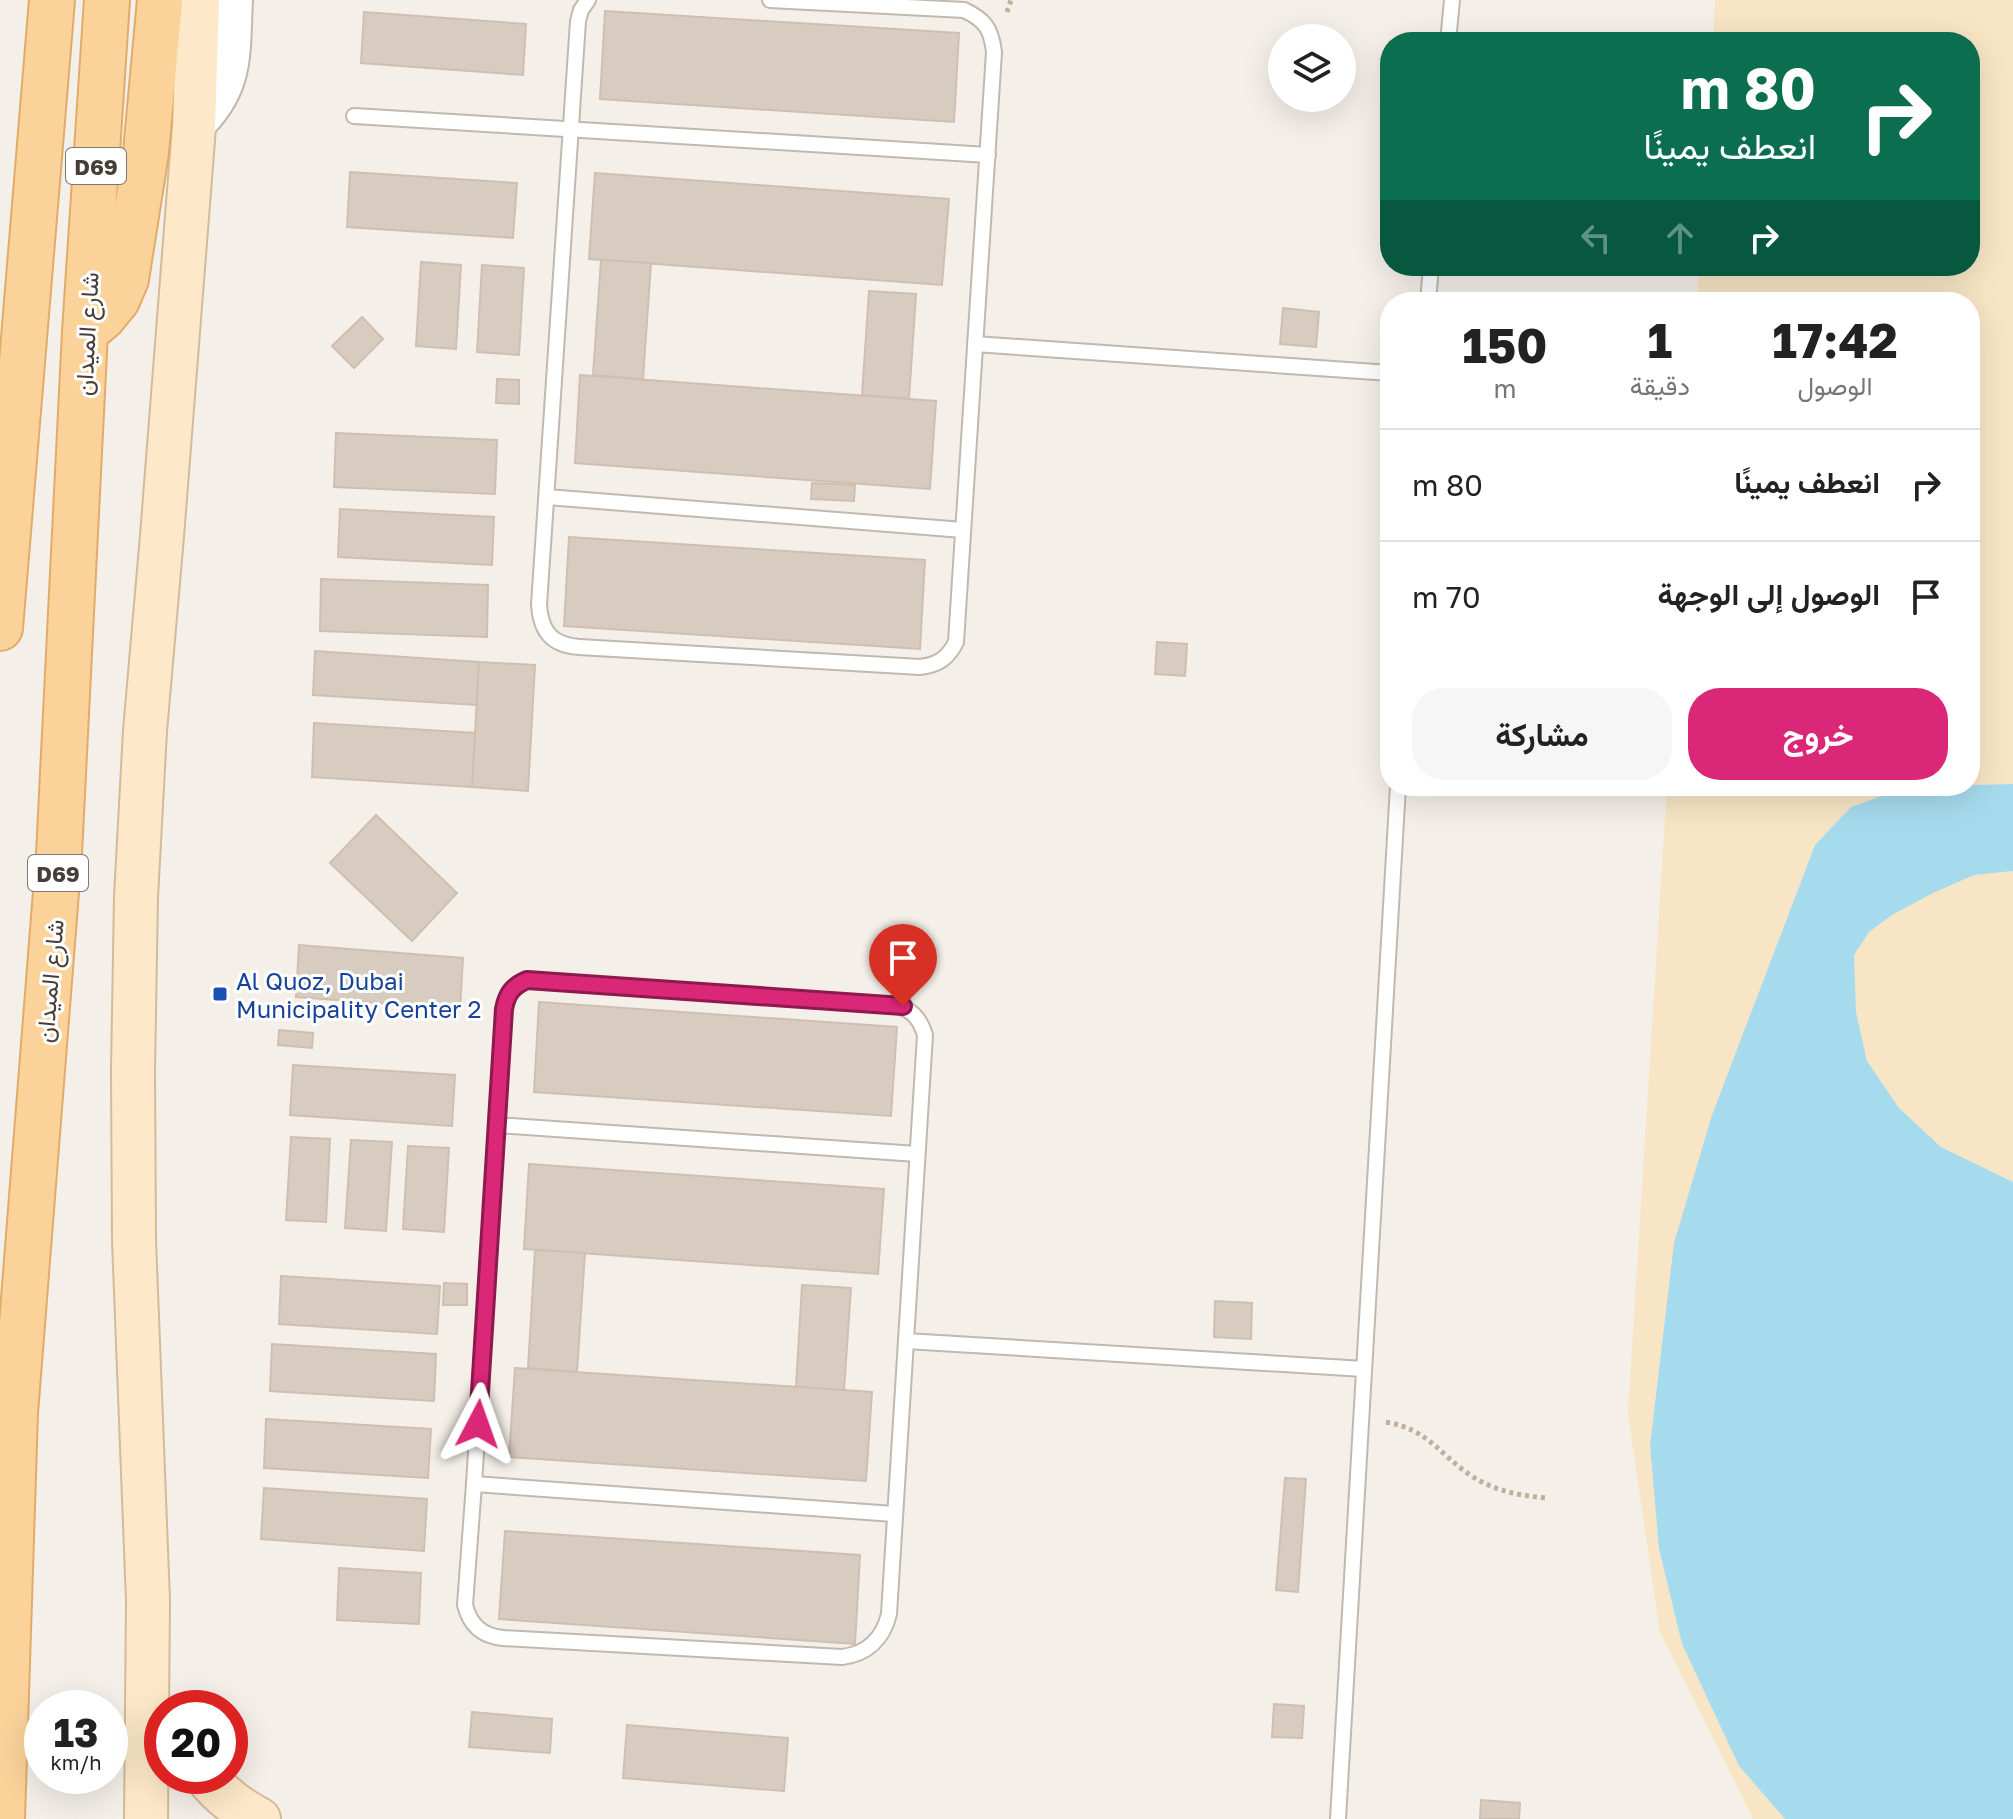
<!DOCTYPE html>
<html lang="ar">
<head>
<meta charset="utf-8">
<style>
  body { margin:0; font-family:"Golos Text",Vazirmatn,sans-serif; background:#f6f6f6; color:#222; direction:rtl; height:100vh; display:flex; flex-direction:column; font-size:30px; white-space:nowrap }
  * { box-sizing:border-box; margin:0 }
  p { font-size:26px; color:#767676 }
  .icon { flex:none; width:44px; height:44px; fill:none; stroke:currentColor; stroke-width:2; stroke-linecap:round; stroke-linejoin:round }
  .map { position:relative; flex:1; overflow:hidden; direction:ltr }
  .sheet { position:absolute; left:1380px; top:292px; width:600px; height:504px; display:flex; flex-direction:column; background:#fff; border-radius:32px; box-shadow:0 8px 32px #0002; direction:rtl }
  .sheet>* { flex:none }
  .top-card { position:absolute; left:1380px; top:32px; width:600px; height:244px; border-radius:32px; box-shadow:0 8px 32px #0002; direction:rtl; background:#0b6e4f; color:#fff; overflow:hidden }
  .controls { position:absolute; left:1268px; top:24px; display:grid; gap:16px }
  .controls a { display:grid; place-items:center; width:88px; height:88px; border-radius:50%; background:#fff; box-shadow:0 8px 32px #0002; font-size:40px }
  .speed { position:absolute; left:24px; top:1690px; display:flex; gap:16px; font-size:40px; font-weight:700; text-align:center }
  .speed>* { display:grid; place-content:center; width:104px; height:104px; border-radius:50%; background:#fff; box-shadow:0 8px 32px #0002; line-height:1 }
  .speed small { font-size:20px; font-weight:400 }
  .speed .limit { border:12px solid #d22; background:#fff; color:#111 }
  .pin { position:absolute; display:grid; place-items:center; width:68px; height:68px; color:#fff; margin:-82px -34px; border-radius:50% 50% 50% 0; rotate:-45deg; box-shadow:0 0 8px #0007 }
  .pin .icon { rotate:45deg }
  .me { position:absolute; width:88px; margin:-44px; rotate:4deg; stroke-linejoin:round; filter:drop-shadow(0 0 6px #0008) }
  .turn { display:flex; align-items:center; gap:28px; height:168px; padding:0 32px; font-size:36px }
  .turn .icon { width:104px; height:104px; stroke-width:2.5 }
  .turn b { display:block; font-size:56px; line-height:68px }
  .lanes { display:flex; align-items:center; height:76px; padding:0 32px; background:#0003; justify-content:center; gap:40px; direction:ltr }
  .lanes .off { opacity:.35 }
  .eta { display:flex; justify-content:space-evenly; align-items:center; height:136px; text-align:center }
  .eta b { font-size:48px; font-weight:700; line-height:56px }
  .cta { display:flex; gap:16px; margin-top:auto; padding:16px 32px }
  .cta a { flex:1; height:92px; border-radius:32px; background:#db2777; color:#fff; font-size:32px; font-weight:700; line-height:92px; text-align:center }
  .cta a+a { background:#f6f6f6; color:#222 }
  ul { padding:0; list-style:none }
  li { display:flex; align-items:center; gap:24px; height:112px; padding:0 32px; border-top:2px solid #e0e0e0 }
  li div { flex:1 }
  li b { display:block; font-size:30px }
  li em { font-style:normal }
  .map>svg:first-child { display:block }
  .sand { fill:#f7e5c5 }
  .water { fill:#a6dbee }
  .building { fill:#d8ccc1; stroke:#d0bfb1; stroke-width:2 }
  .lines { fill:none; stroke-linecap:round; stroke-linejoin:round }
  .service-casing { stroke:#c2b8ae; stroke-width:18 }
  .tertiary-casing { stroke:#c2b8ae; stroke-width:40 }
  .secondary-casing { stroke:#d2bb99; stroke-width:46 }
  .primary-casing { stroke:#e1ac69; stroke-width:48 }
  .path { stroke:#c0af9c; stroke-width:5; stroke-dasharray:4 4; stroke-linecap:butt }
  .service { stroke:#fff; stroke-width:14 }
  .tertiary { stroke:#fff; stroke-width:36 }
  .secondary { stroke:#fde9c9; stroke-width:42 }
  .primary { stroke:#fbd299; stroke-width:44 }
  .route-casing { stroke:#8e194d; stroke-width:20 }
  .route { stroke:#db2777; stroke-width:14 }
  .transit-dot { fill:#1a4fb4; stroke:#fff; stroke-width:3 }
  .labels { text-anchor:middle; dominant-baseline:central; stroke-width:6; stroke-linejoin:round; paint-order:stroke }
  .shield { fill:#fff; stroke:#7e7873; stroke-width:2 }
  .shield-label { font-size:22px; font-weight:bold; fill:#473e37 }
  .street-label { font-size:24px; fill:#473e37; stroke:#fff }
  .transit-label { font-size:24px; fill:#164399; stroke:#fff; text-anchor:start }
</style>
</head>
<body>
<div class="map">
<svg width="2013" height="1819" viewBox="0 0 2013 1819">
  <rect width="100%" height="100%" fill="#f4efe8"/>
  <g class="sand">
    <path d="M1715,0H2013V784L1970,785V302H1697L1699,266H1970V42H1713Z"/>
    <path d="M1667,786H1957L1890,793L1851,807L1815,845L1712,1115L1650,1446L1659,1549L1682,1644L1739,1766L1785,1819H1753L1660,1633L1628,1413Z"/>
    <path d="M2013,871V1182L1941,1147L1899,1108L1867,1061L1856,1012L1854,954L1869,932L1892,915L1933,893L1974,875Z"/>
  </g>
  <path class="water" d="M2013,784V871L1974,875L1933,893L1892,915L1869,932L1854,955L1856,1012L1867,1061L1899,1108L1941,1147L2013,1182V1819H1785L1739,1766L1682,1644L1659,1549L1650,1446L1674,1243L1712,1115L1815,845L1851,807L1890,793L1970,785Z"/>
  <g class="building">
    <path d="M605,11L959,33L954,122L600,99Z"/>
    <path d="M364,12L526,24L523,75L361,63Z"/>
    <path d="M350,172L517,183L513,238L347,227Z"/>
    <path d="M595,173L949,199L942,285L589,259Z"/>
    <path d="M601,260L651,263L643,379L593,375Z"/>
    <path d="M421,262L461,265L456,349L416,346Z"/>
    <path d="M482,265L524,268L519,355L477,352Z"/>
    <path d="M869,291L916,294L909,399L862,395Z"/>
    <path d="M1283,308L1319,312L1316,347L1280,344Z"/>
    <path d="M362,317L383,339L354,368L332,346Z"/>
    <path d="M580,375L936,401L930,489L575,463Z"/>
    <path d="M497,379L519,380V404L496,403Z"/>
    <path d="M336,433L497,440L495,494L334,487Z"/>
    <path d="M812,483L855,485L854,501L811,499Z"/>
    <path d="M340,509L494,517L492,565L338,557Z"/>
    <path d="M569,537L925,560L920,649L564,626Z"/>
    <path d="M321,579L488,585L487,637L320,631Z"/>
    <path d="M1157,642L1187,644L1185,676L1155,674Z"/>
    <path d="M315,651L479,662L477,705L313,695Z"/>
    <path d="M479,662L535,665L528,791L472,787Z"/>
    <path d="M314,723L475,733L472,787L312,777Z"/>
    <path d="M376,815L457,893L412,941L330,863Z"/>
    <path d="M299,945L463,958L460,1009L296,997Z"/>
    <path d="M539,1002L897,1027L891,1116L534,1092Z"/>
    <path d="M279,1030L313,1033L312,1048L278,1045Z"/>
    <path d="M293,1065L455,1075L452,1126L290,1115Z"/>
    <path d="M291,1137L330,1139L326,1222L286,1220Z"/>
    <path d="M351,1140L392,1142L386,1231L345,1228Z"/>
    <path d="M408,1146L449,1148L444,1232L403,1229Z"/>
    <path d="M529,1164L884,1189L878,1274L524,1249Z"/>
    <path d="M535,1250L585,1253L577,1372L528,1368Z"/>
    <path d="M281,1276L440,1286L437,1334L279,1324Z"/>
    <path d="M444,1283L467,1284V1305H443Z"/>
    <path d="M802,1285L851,1288L844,1390L796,1387Z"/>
    <path d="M1215,1301L1252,1303L1251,1339L1214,1337Z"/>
    <path d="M272,1344L436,1354L434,1401L270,1391Z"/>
    <path d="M515,1368L872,1392L866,1481L509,1457Z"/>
    <path d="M266,1419L431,1429L428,1478L264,1468Z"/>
    <path d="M1285,1478L1306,1479L1298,1592L1276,1590Z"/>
    <path d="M264,1488L427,1499L424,1551L261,1539Z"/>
    <path d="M505,1531L860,1555L855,1644L499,1619Z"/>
    <path d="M339,1568L421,1573L419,1624L337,1620Z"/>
    <path d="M1274,1704L1304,1706L1302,1738L1272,1737Z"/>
    <path d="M472,1712L552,1719L550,1753L469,1747Z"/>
    <path d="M627,1725L788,1738L784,1791L623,1778Z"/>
    <path d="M1481,1800L1520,1803L1519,1819H1480Z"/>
  </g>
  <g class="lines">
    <defs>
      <g id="service">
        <path d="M588,0L581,10L578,21L539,605C541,632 552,645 579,647L920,667C938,665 948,658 956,642L994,52C991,28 985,20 964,10L770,0"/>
        <path d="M1448,42L1452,0"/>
        <path d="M354,116L988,155"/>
        <path d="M1428,302L1431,266"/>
        <path d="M975,344L1390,373"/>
        <path d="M547,497L963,530"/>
        <path d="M527,980L893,1005C911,1008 920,1018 925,1035L889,1614C883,1639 867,1654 842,1657L503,1638C482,1636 470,1625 465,1605L474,1484L504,1009C506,993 513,986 527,980Z"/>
        <path d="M497,1125L917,1154"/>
        <path d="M906,1341L1364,1369"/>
        <path d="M474,1484L894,1514"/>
        <path d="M1338,1819L1398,786"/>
      </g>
      <path id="tertiary" d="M194,127C237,86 231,54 234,0"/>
      <g id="secondary">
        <path d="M206,1776C220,1795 238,1808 259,1819"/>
        <path d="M146,1819L148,1601L134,1240L133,1070L136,897L145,731L162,536L194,127L198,0"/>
      </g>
      <g id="primary">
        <path d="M85,332L103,317L117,300L126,279L146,152L160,0"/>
        <path d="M0,628L52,0"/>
        <path d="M2,1819L15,1413L59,854L85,332L107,0"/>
      </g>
    </defs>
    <use href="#service" class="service-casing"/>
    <use href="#tertiary" class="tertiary-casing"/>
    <use href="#secondary" class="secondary-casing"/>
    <use href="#primary" class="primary-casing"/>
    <g class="path">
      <path d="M1007,12L1011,0"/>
      <path d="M1386,1422C1429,1430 1438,1453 1470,1475C1494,1491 1520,1496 1548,1498"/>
    </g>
    <use href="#service" class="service"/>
    <use href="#tertiary" class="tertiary"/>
    <use href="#secondary" class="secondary"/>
    <use href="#primary" class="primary"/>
  </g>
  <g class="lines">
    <defs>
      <path id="route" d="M478,1424L504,1009C507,993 513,986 527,980L903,1006"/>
    </defs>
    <use href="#route" class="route-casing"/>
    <use href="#route" class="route"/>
  </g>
  <rect class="transit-dot" x="212" y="986" width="16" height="16" rx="4"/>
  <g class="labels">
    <g class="shield">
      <rect x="66" y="148" width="60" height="36" rx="6"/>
      <rect x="28" y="855" width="60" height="36" rx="6"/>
    </g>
    <g class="shield-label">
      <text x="96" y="166">D69</text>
      <text x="58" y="873">D69</text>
    </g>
    <g class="street-label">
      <text transform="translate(86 334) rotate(-87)">شارع الميدان</text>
      <text transform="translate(49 981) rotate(-85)">شارع الميدان</text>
    </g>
    <g class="transit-label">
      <text x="236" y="980">Al Quoz, Dubai<tspan x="236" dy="28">Municipality Center 2</tspan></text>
    </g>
  </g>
</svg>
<div class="controls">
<a><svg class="icon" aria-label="layers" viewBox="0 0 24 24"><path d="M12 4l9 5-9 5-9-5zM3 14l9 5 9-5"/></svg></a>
</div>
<div class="speed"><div>13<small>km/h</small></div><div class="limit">20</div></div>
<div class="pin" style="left:903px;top:1006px;background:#d93025"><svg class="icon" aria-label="arrive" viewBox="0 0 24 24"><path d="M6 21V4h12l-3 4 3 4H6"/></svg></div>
<svg class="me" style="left:478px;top:1424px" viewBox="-20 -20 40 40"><path d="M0-17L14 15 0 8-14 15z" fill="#db2777" stroke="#fff" stroke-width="4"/></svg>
<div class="top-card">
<div class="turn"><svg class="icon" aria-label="right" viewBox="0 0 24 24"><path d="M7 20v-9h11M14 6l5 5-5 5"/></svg><div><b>80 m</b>انعطف يمينًا</div></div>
<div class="lanes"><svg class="icon off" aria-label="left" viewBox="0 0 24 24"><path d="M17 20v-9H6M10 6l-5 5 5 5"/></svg><svg class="icon off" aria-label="ahead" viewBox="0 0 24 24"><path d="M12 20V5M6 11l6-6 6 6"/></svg><svg class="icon" aria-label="right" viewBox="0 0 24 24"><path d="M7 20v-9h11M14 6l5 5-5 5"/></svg></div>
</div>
<section class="sheet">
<div class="eta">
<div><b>17:42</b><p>الوصول</p></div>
<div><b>1</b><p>دقيقة</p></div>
<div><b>150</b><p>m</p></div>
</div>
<ul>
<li><svg class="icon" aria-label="right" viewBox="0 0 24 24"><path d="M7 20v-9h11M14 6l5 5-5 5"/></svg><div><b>انعطف يمينًا</b></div><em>80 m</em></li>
<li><svg class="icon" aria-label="arrive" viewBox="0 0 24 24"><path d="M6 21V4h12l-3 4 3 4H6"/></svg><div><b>الوصول إلى الوجهة</b></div><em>70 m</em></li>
</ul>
<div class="cta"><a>خروج</a><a>مشاركة</a></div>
</section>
</div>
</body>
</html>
